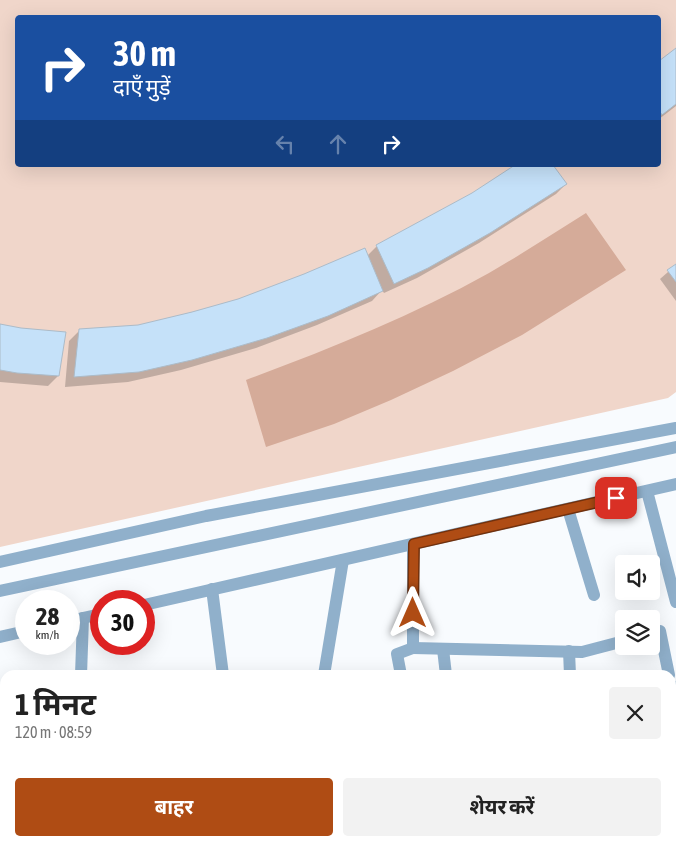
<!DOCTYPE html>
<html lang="hi">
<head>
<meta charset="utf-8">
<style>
  body { margin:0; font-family:"Asap Condensed","Noto Sans Devanagari",sans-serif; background:#f2f2f2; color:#222; height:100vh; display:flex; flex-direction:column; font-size:19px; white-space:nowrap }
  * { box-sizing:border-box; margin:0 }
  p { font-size:16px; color:#767676 }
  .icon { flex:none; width:28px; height:28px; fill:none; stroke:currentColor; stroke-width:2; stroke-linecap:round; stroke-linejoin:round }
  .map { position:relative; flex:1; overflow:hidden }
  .panel { position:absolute; left:0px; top:670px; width:676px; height:176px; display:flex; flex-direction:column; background:#fff; border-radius:15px 15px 0 0; box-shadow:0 5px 20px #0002 }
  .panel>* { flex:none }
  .guide { position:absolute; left:15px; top:15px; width:646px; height:152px; border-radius:5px; box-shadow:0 5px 20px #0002; background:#1a4fa0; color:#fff; overflow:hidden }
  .controls { position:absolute; left:615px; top:555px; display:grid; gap:10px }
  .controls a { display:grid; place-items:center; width:45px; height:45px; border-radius:5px; background:#fff; box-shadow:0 5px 20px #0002; font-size:25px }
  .speed { position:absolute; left:15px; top:590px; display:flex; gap:10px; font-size:25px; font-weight:700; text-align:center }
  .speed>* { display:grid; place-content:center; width:65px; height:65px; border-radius:50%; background:#fff; box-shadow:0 5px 20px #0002; line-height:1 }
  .speed small { font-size:12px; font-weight:400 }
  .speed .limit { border:8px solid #d22; background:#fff; color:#111 }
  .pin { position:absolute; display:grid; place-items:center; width:42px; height:42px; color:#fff; margin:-21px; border-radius:10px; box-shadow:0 2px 8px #0006 }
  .me { position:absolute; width:55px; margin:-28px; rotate:0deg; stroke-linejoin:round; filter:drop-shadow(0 0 4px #0008) }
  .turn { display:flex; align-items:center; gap:18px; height:105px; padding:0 15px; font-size:22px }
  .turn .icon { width:65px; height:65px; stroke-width:2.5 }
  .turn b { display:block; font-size:35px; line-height:42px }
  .lanes { display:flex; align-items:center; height:48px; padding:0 15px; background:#0003; justify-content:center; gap:25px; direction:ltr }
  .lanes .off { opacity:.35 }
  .round { display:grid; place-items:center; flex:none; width:52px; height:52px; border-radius:5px; background:#f2f2f2 }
  .summary { display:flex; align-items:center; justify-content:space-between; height:85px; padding:0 15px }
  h1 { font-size:30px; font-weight:700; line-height:38px }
  .action { display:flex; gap:10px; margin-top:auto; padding:10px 15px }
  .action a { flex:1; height:58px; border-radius:5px; background:#af4c14; color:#fff; font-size:20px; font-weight:700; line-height:58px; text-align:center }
  .action a+a { background:#f2f2f2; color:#222 }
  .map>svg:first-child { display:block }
  .green { fill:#f0d6ca; fill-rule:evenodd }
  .water { fill:#d5ab99 }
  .shadow { fill:#0003 }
  .building { fill:#c5e1f9; stroke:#acbbc8 }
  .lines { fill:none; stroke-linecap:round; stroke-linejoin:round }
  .minor { stroke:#90b0cb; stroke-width:12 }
  .tertiary { stroke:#90b0cb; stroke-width:12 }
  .route-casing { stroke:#72310d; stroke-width:12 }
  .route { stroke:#af4c14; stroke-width:9 }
</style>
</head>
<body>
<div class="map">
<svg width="676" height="846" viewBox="0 0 676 846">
  <rect width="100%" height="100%" fill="#f8fbfe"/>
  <path class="green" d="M0,0H676V392L668,398L0,547ZM18,18H659V165H18Z"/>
  <path class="water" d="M586,213L626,270L522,335L453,371L391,400L334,424L266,447L246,380C329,349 412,316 489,273C522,254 554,233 586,213Z"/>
  <g class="shadow">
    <path d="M676,49V106L659,119V62Z"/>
    <path d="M518,165H551L566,184L556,194L479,243L417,278L384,293L382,290L372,301L317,325L256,348L181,370L128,382L65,387L69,341L80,330L139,326L239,300L367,256L377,246L472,194Z"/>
    <path d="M676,265V301L660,279Z"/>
    <path d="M0,325L58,376L48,386L0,382Z"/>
  </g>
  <g class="building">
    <path d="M676,48V104L662,115L659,110V61Z"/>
    <path d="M515,165H553L567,184L490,233L428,268L394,284L376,245L472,193Z"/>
    <path d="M365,248L383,291L328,316L267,338L192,360L139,372L74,377L79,329L138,325L192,312L238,299L304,274Z"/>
    <path d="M676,264V282L667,270Z"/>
    <path d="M0,324L21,328L66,332L59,376L17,373L0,370Z"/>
  </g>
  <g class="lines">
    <g class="minor">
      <path d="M647,491L676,602"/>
      <path d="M568,509L594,595"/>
      <path d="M212,589L223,675"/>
      <path d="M651,633L660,631L669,675"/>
      <path d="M413,648L582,652L624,641"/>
      <path d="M443,649L446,675"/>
      <path d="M569,651L570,675"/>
      <path d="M81,675L83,618"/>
      <path d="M324,675L343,560"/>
      <path d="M401,675L397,654L413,648V544"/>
      <path d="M671,685L676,707"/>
      <path d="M0,748H5"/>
      <path d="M129,841L137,844H223L254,846"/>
      <path d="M527,841V846"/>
      <path d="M603,841L604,846"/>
      <path d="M0,845L17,846"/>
      <path d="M74,846L75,841"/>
      <path d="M312,846L329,841"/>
      <path d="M451,846V841"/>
    </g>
    <g class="tertiary">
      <path d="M0,562L206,516L676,428"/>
      <path d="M0,591L676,447"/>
      <path d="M144,605L676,484"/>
      <path d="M69,621L101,614"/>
      <path d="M0,637L26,631"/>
    </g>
  </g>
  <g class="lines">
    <defs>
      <path id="route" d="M413,613L414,544L616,498"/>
    </defs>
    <use href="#route" class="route-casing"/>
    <use href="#route" class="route"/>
  </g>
</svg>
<div class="controls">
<a><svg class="icon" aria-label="sound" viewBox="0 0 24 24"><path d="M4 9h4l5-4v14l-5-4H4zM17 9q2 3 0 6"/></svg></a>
<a><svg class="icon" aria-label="layers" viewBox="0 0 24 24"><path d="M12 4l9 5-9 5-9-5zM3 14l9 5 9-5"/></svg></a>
</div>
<div class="speed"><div>28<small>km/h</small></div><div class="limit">30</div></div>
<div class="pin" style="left:616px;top:498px;background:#d93025"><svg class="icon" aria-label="arrive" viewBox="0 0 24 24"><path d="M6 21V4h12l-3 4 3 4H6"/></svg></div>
<svg class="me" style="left:413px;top:613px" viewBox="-20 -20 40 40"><path d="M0-17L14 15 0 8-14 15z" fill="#af4c14" stroke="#fff" stroke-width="4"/></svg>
<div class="guide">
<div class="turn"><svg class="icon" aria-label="right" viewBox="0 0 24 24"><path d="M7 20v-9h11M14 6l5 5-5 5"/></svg><div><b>30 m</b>दाएँ मुड़ें</div></div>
<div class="lanes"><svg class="icon off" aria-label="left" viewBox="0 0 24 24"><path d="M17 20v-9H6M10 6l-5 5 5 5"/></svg><svg class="icon off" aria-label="ahead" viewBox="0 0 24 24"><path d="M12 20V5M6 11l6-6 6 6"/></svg><svg class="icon" aria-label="right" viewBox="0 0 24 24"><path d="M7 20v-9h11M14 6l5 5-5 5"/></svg></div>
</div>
<section class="panel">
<div class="summary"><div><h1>1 मिनट</h1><p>120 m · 08:59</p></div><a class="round"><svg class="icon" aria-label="close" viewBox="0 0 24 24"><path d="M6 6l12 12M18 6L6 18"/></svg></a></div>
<div class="action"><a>बाहर</a><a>शेयर करें</a></div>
</section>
</div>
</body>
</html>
